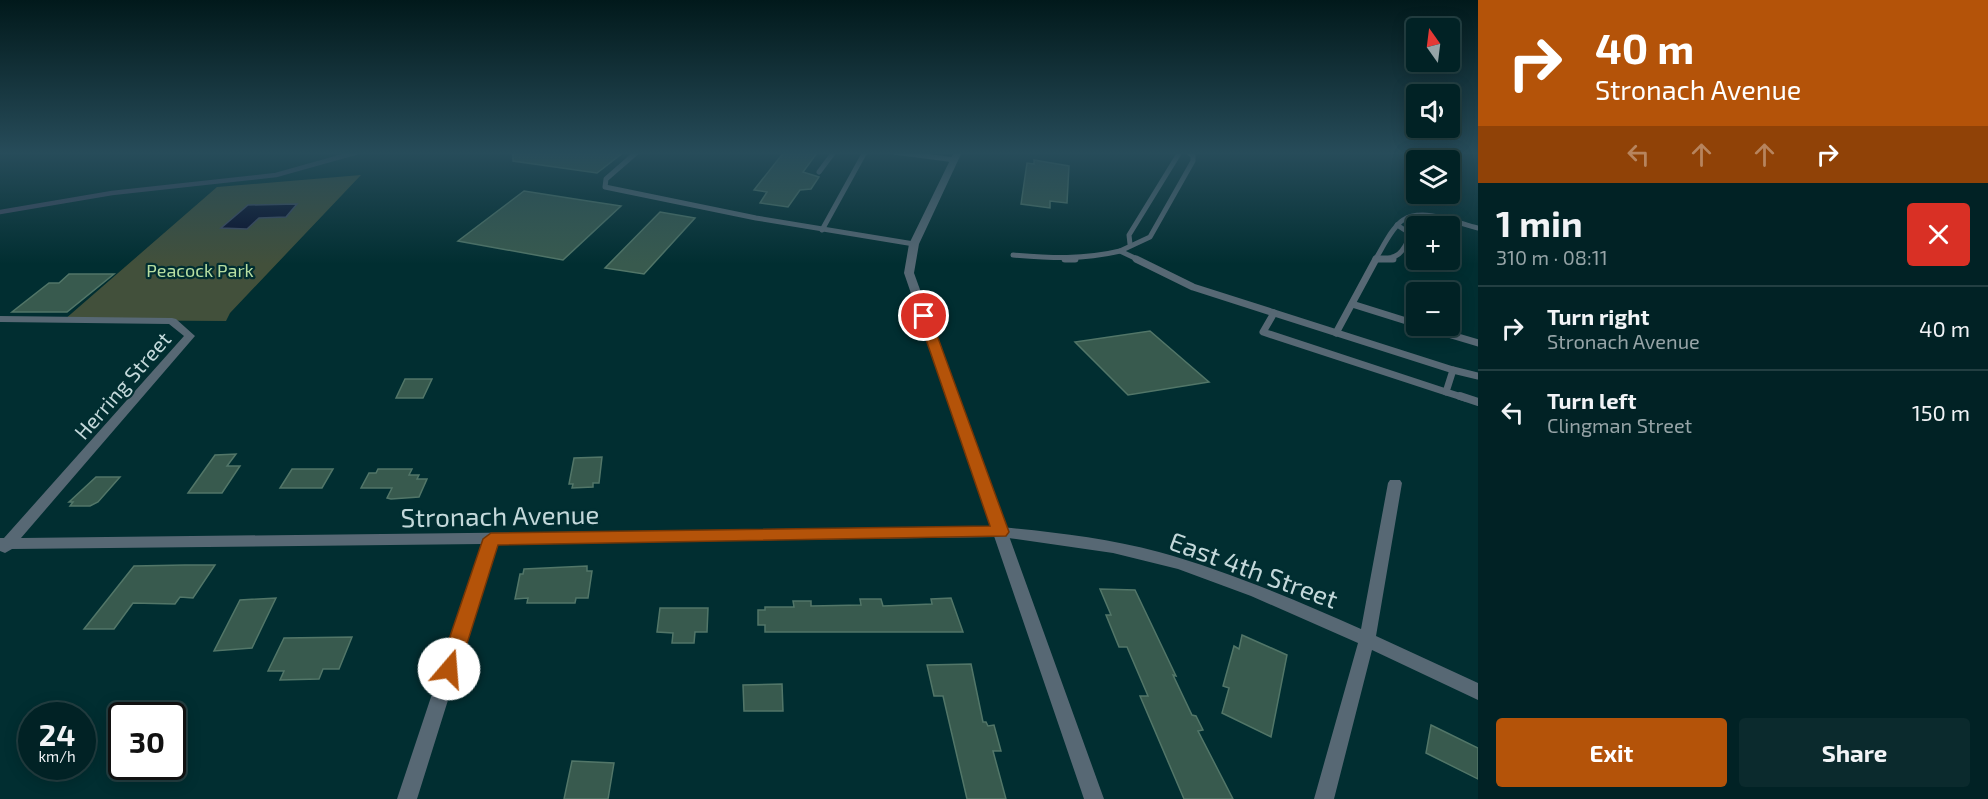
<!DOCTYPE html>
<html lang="en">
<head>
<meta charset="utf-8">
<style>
  body { margin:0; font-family:"Exo 2",sans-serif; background:#0b2a2d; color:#f1f3f6; height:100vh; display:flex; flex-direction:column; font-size:22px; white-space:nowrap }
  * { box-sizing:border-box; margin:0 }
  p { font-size:20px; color:#96a4a7 }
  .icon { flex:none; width:33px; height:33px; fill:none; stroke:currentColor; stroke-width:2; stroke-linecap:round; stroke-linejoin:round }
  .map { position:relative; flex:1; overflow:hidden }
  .details { display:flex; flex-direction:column; background:#012225; width:510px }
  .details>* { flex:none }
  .banner { background:#b45309; color:#fff; overflow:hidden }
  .needle { width:39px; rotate:346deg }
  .buttons { position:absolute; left:1406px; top:18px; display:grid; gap:12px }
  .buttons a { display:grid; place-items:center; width:54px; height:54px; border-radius:6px; background:#012225; box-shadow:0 3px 15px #0003,0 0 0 2px #233f42; font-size:30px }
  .speed { position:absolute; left:18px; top:702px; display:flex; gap:12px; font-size:30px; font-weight:700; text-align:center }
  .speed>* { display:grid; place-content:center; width:78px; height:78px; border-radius:50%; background:#012225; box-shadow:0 3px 15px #0003,0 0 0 2px #233f42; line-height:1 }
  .speed small { font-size:15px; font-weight:400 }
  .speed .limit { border:3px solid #111; border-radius:9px; background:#fff; color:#111 }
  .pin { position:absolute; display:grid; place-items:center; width:51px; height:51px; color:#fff; margin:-26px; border:3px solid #fff; border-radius:50%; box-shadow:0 2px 6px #0007 }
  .me { position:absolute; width:66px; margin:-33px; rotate:18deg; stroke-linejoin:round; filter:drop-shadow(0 0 4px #0008) }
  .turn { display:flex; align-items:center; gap:21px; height:126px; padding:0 18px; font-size:27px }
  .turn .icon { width:78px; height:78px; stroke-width:2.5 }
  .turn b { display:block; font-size:42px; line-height:51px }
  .lanes { display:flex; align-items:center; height:57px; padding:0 18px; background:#0003; justify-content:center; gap:30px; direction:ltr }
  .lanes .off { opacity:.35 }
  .round { display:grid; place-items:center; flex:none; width:63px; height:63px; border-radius:6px; background:#0b2a2d }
  .overview { display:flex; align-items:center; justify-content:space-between; height:102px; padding:0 18px }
  h1 { font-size:36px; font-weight:700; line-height:45px }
  .primary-button { display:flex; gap:12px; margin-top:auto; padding:12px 18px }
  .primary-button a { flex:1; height:69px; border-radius:6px; background:#b45309; color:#fff; font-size:24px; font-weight:700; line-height:69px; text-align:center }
  .primary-button a+a { background:#0b2a2d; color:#f1f3f6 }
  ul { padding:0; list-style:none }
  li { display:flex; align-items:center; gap:18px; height:84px; padding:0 18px; border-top:2px solid #233f42 }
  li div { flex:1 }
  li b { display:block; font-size:22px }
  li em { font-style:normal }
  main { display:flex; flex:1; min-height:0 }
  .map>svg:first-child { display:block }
  .green { fill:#42503b }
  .water { fill:#080c2b; stroke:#404960; stroke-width:1.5 }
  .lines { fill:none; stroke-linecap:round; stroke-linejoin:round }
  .stream { stroke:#404960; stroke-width:4.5 }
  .building { fill:#385a4e; stroke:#527668; stroke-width:1.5 }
  .service-far2 { stroke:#576874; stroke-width:5 }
  .service-far1 { stroke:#576874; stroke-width:7 }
  .service { stroke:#576874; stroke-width:8 }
  .minor { fill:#576874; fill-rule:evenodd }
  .tertiary { fill:#576874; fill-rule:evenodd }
  .route { fill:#b45309; stroke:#753606; stroke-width:1.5 }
  .labels { text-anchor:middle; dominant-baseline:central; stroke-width:4.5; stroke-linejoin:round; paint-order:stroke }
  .far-park-label { font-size:18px; fill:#b7dea1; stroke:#012e31 }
  .street-label { font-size:21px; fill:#c3d8da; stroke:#012e31 }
  .near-street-label { font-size:26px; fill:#c3d8da; stroke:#012e31 }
</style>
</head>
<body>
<main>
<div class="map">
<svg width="1478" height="799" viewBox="0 0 1478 799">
  <rect width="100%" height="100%" fill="#012e31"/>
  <path class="green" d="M361,175L230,313L226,321L64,320L217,187Z"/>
  <path class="water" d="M297,204L286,217L259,218L247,229L221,228L248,205Z"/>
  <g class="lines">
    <path class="stream" d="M0,212L112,193L276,175L358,152"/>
  </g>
  <g class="building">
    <path d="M513,152H624L597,173L513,161Z"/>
    <path d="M784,152L817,153L803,172L819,177L811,189L800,190L788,207L760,203L767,192L754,190Z"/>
    <path d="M1034,160L1069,166L1067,203L1050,201V208L1021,204L1027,163L1034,164Z"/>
    <path d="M524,191L588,201L621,206L563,260L458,241Z"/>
    <path d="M660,212L695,218L644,274L605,268Z"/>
    <path d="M69,274H114L67,312H12L49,283H59Z"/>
    <path d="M1150,331L1209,382L1128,395L1075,342Z"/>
    <path d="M405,379H432L423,398H396Z"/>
    <path d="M236,454L227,466H240L222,493H188L215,455Z"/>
    <path d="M602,457L599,483H593V487L572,488L573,484H569L574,458Z"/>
    <path d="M292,469H333L322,488H280Z"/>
    <path d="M378,469H412L409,475H419L417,479H427L419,497L391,499L387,498L392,488H361L369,473H376Z"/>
    <path d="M96,477H120L98,502L90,506H70L73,502H69Z"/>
    <path d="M185,565H215L193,598L180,597L175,604L133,603L114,629H84L134,566Z"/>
    <path d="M587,566V571H592L588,598H576L575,603H527L528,598L515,599L520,574H523L524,569Z"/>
    <path d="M1100,589L1135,590L1176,676L1173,675L1192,715L1196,716L1203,730L1198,731L1233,799H1184L1140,696H1148L1127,647H1119L1106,615H1111Z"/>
    <path d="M276,598L252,648L214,651L240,600Z"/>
    <path d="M951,598L963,632H765V625H758V610H765V607H794L793,601H811V606L861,605L860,599H881L883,606L932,604L931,599Z"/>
    <path d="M660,608H708L707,632H695L694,643H672L673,633L657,632Z"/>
    <path d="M1242,635L1287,655L1271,737L1222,713L1229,688L1223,686L1234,646L1239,649Z"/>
    <path d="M352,637L339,669H323L319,679L280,680L284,671H268L284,638Z"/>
    <path d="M971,664L983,722H986L988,726L994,725L1001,751H993L1006,799H967L943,696H934L927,665Z"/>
    <path d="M782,684L783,711H744L743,685Z"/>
    <path d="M1431,725L1478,748V779L1426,753Z"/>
    <path d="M572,761L614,763L608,799H564Z"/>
  </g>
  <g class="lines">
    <g class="service-far2">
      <path d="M637,152L606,179L605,187L756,218L914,244"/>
      <path d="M894,152L955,160"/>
      <path d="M819,172L834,152"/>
      <path d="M822,230L865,152"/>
      <path d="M1130,244L1129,235L1180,152"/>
      <path d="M1120,251L1150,237L1193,161V156L1188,152"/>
      <path d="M1013,255C1050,258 1084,260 1120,251L1139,260"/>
      <path d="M1376,259C1398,260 1403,253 1411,234L1397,225"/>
      <path d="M1375,260C1382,249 1392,227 1403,220C1423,207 1457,223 1478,228"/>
    </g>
    <g class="service-far1">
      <path d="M1065,259H1075"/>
      <path d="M1136,259L1193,287L1453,370"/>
      <path d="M1376,259H1393"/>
      <path d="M1352,304L1416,324"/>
      <path d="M1274,313L1263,332L1446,392"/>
      <path d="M1421,326L1478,343"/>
      <path d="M1336,333L1376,259"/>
      <path d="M1465,398L1446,392L1453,370L1478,376"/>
    </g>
    <path class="service" d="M1460,396L1478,402"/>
    <path class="minor" d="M0,316L172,318L176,319L195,336L21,538L1000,527C1053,532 1107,538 1159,552C1228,571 1295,600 1361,629L1388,483L1390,480H1400L1402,483L1376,636L1478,683V700L1372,650L1334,799H1314L1358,643L1251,596L1178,569L1113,553L1023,540L1000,537L497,544L417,799H397L482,544L12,549L5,553L0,551V538H4L184,336L169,324L0,322Z"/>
    <path class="tertiary" d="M954,152H962L919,244L914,273L1104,799H1084L904,273L909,244Z"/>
  </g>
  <linearGradient id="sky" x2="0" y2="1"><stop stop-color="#01191b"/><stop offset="0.58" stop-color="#274c5a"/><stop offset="1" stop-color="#274c5a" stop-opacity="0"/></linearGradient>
  <rect width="1478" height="264" fill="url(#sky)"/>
  <path class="route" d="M920,313L930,316L1009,532L1006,536L498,545L459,669L456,675L449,678L442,675L439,669L483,539L491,533L990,526L918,316Z"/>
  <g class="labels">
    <g class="far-park-label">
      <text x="200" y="270">Peacock Park</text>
    </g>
    <g class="street-label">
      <text transform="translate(122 385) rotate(-49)">Herring Street</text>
    </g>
    <g class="near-street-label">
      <text transform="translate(500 515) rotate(-1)">Stronach Avenue</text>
      <text transform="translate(1254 569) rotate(20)">East 4th Street</text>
    </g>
  </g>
</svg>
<div class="buttons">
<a><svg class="needle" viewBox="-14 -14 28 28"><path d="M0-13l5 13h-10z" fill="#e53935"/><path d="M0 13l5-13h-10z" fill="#96a4a7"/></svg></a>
<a><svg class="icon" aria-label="sound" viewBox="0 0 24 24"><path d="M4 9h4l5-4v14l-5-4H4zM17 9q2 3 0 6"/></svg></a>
<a><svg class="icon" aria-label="layers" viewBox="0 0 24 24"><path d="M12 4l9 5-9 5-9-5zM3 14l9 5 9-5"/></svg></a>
<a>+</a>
<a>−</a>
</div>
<div class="speed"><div>24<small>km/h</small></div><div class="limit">30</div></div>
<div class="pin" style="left:924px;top:316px;background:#d93025"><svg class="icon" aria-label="arrive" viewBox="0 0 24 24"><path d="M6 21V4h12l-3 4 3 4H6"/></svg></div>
<svg class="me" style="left:449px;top:669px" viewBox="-20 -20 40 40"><circle r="19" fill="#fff"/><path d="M0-13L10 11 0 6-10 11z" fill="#b45309"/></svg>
</div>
<section class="details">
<div class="banner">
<div class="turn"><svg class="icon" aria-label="right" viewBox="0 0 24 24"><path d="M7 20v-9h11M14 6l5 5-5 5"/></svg><div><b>40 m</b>Stronach Avenue</div></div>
<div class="lanes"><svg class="icon off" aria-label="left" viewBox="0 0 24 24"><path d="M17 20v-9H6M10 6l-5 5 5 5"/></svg><svg class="icon off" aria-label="ahead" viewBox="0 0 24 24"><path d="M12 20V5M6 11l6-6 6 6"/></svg><svg class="icon off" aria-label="ahead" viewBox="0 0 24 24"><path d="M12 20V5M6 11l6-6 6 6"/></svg><svg class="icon" aria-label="right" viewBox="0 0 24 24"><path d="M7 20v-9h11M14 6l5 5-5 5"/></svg></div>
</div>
<div class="overview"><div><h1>1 min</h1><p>310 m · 08:11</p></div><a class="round" style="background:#d93025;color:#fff"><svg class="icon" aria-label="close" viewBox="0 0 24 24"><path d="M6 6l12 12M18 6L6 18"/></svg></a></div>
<ul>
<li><svg class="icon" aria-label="right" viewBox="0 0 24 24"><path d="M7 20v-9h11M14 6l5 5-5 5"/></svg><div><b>Turn right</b><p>Stronach Avenue</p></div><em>40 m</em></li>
<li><svg class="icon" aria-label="left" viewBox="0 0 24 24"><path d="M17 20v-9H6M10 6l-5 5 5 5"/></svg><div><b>Turn left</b><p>Clingman Street</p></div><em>150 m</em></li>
</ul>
<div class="primary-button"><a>Exit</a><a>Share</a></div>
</section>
</main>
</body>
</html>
